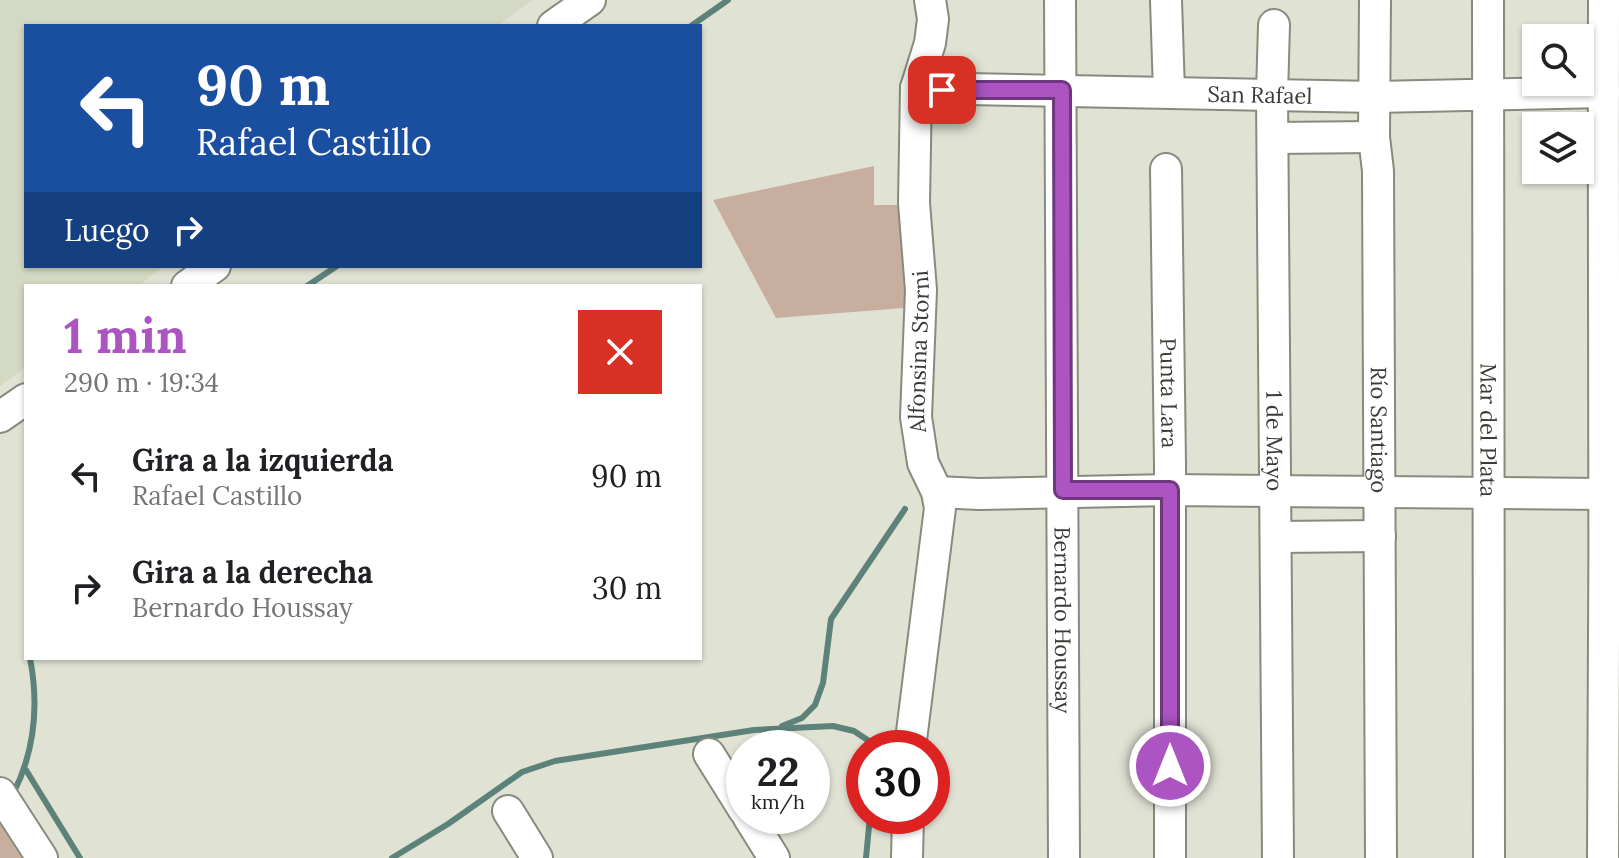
<!DOCTYPE html>
<html lang="es">
<head>
<meta charset="utf-8">
<style>
  body { margin:0; font-family:Lora,serif; background:#f2f2f2; color:#202124; height:100vh; display:flex; flex-direction:column; font-size:30px; white-space:nowrap }
  * { box-sizing:border-box; margin:0 }
  p { font-size:26px; color:#757577 }
  .icon { flex:none; width:44px; height:44px; fill:none; stroke:currentColor; stroke-width:2; stroke-linecap:round; stroke-linejoin:round }
  .map { position:relative; flex:1; overflow:hidden }
  .side { position:absolute; left:24px; top:284px; width:678px; height:376px; display:flex; flex-direction:column; background:#fff; border-radius:0px; box-shadow:0 2px 6px #0004 }
  .side>* { flex:none }
  .top-card { position:absolute; left:24px; top:24px; width:678px; height:244px; border-radius:0px; box-shadow:0 2px 6px #0004; background:#1a4fa0; color:#fff; overflow:hidden }
  .tools { position:absolute; left:1522px; top:24px; display:grid; gap:16px }
  .tools a { display:grid; place-items:center; width:72px; height:72px; border-radius:0px; background:#fff; box-shadow:0 2px 6px #0004; font-size:40px }
  .speed { position:absolute; left:726px; top:730px; display:flex; gap:16px; font-size:40px; font-weight:700; text-align:center }
  .speed>* { display:grid; place-content:center; width:104px; height:104px; border-radius:50%; background:#fff; box-shadow:0 2px 6px #0004; line-height:1 }
  .speed small { font-size:20px; font-weight:400 }
  .speed .limit { border:12px solid #d22; background:#fff; color:#111 }
  .pin { position:absolute; display:grid; place-items:center; width:68px; height:68px; color:#fff; margin:-34px; border-radius:16px; box-shadow:0 4px 12px #0006 }
  .me { position:absolute; width:88px; margin:-44px; rotate:0deg; stroke-linejoin:round; filter:drop-shadow(0 0 6px #0008) }
  .turn { display:flex; align-items:center; gap:28px; height:168px; padding:0 40px; font-size:36px }
  .turn .icon { width:104px; height:104px; stroke-width:2.5 }
  .turn b { display:block; font-size:56px; line-height:68px }
  .then { display:flex; align-items:center; height:76px; padding:0 40px; background:#0003; gap:16px; font-size:30px }
  .round { display:grid; place-items:center; flex:none; width:84px; height:84px; border-radius:0px; background:#f2f2f2 }
  .summary { display:flex; align-items:center; justify-content:space-between; height:136px; padding:0 40px }
  h1 { font-size:48px; font-weight:700; line-height:60px; color:#ab54c2 }
  ul { padding:0; list-style:none }
  li { display:flex; align-items:center; gap:24px; height:112px; padding:0 40px }
  li div { flex:1 }
  li b { display:block; font-size:30px }
  li em { font-style:normal }
  .map>svg:first-child { display:block }
  .built { fill:#d4d9c3 }
  .green { fill:#c7ae9f }
  .lines { fill:none; stroke-linecap:round; stroke-linejoin:round }
  .stream { stroke:#5d8279; stroke-width:6 }
  .minor-casing { stroke:#878b7d; stroke-width:34 }
  .minor { stroke:#fff; stroke-width:30 }
  .route-casing { stroke:#6f377e; stroke-width:20 }
  .route { stroke:#ab54c2; stroke-width:14 }
  .labels { text-anchor:middle; dominant-baseline:central; stroke-width:7; stroke-linejoin:round; paint-order:stroke }
  .street-label { font-size:22px; fill:#3b3c37; stroke:#edf0e1 }
</style>
</head>
<body>
<div class="map">
<svg width="1619" height="858" viewBox="0 0 1619 858">
  <rect width="100%" height="100%" fill="#e0e3d4"/>
  <path class="built" d="M0,0H533L497,26H26V266H165L138,286H26V367L0,386Z"/>
  <g class="green">
    <path d="M874,166V205H904V308L776,318L713,200Z"/>
    <path d="M0,823L22,858H0Z"/>
  </g>
  <g class="lines">
    <g class="stream">
      <path d="M691,26L728,0"/>
      <path d="M307,286L337,266"/>
      <path d="M782,726L802,718L815,705L823,683L831,619L905,509"/>
      <path d="M26,770L80,858"/>
      <path d="M13,794C35,751 39,705 30,658"/>
      <path d="M392,858L448,824L522,772L555,761L754,730L833,726L854,731L869,741L872,748"/>
      <path d="M866,858L870,816"/>
    </g>
    <defs>
      <g id="minor">
        <path id="s1" d="M1060,0L1064,858"/>
        <path d="M1166,0L1169,92"/>
        <path id="s2" d="M1375,0L1374,137L1378,171L1381,858"/>
        <path id="s3" d="M1488,0L1489,858"/>
        <path id="s4" d="M1274,25L1272,94L1278,858"/>
        <path d="M553,26L590,0"/>
        <path id="s5" d="M916,88L1376,97L1604,92"/>
        <path d="M1273,138L1374,137"/>
        <path id="s6" d="M1166,169L1170,464V858"/>
        <path d="M187,286L215,266"/>
        <path d="M0,417L26,399"/>
        <path d="M937,492L979,494L1170,490L1605,494"/>
        <path d="M1277,537L1380,536"/>
        <path id="s7" d="M910,748L940,508L937,492L923,463L916,417L921,290L914,203L916,88L930,43L933,19L930,0"/>
        <path d="M709,754L744,810"/>
        <path d="M0,793L42,858"/>
        <path d="M508,811L537,858"/>
        <path d="M748,816L774,858"/>
        <path d="M907,858L908,816"/>
        <path d="M1603,858C1606,572 1603,286 1604,0"/>
      </g>
    </defs>
    <use href="#minor" class="minor-casing"/>
    <use href="#minor" class="minor"/>
  </g>
  <g class="lines">
    <defs>
      <path id="route" d="M942,90H1062L1063,490H1170V766"/>
    </defs>
    <use href="#route" class="route-casing"/>
    <use href="#route" class="route"/>
  </g>
  <g class="labels">
    <g class="street-label">
      <text stroke="none"><textPath href="#s5" startOffset="344">San Rafael</textPath></text>
      <text stroke="none"><textPath href="#s7" startOffset="402">Alfonsina Storni</textPath></text>
      <text stroke="none"><textPath href="#s6" startOffset="224">Punta Lara</textPath></text>
      <text stroke="none"><textPath href="#s2" startOffset="430">Río Santiago</textPath></text>
      <text stroke="none"><textPath href="#s3" startOffset="430">Mar del Plata</textPath></text>
      <text stroke="none"><textPath href="#s4" startOffset="416">1 de Mayo</textPath></text>
      <text stroke="none"><textPath href="#s1" startOffset="620">Bernardo Houssay</textPath></text>
    </g>
  </g>
</svg>
<div class="tools">
<a><svg class="icon" aria-label="search" viewBox="0 0 24 24"><circle cx="10" cy="10" r="6"/><path d="M15 15l6 6"/></svg></a>
<a><svg class="icon" aria-label="layers" viewBox="0 0 24 24"><path d="M12 4l9 5-9 5-9-5zM3 14l9 5 9-5"/></svg></a>
</div>
<div class="speed"><div>22<small>km/h</small></div><div class="limit">30</div></div>
<div class="pin" style="left:942px;top:90px;background:#d93025"><svg class="icon" aria-label="arrive" viewBox="0 0 24 24"><path d="M6 21V4h12l-3 4 3 4H6"/></svg></div>
<svg class="me" style="left:1170px;top:766px" viewBox="-20 -20 40 40"><circle r="17" fill="#ab54c2" stroke="#fff" stroke-width="3"/><path d="M0-11L8 9 0 5-8 9z" fill="#fff"/></svg>
<div class="top-card">
<div class="turn"><svg class="icon" aria-label="left" viewBox="0 0 24 24"><path d="M17 20v-9H6M10 6l-5 5 5 5"/></svg><div><b>90 m</b>Rafael Castillo</div></div>
<div class="then">Luego<svg class="icon" aria-label="right" viewBox="0 0 24 24"><path d="M7 20v-9h11M14 6l5 5-5 5"/></svg></div>
</div>
<section class="side">
<div class="summary"><div><h1>1 min</h1><p>290 m · 19:34</p></div><a class="round" style="background:#d93025;color:#fff"><svg class="icon" aria-label="close" viewBox="0 0 24 24"><path d="M6 6l12 12M18 6L6 18"/></svg></a></div>
<ul>
<li><svg class="icon" aria-label="left" viewBox="0 0 24 24"><path d="M17 20v-9H6M10 6l-5 5 5 5"/></svg><div><b>Gira a la izquierda</b><p>Rafael Castillo</p></div><em>90 m</em></li>
<li><svg class="icon" aria-label="right" viewBox="0 0 24 24"><path d="M7 20v-9h11M14 6l5 5-5 5"/></svg><div><b>Gira a la derecha</b><p>Bernardo Houssay</p></div><em>30 m</em></li>
</ul>
</section>
</div>
</body>
</html>
